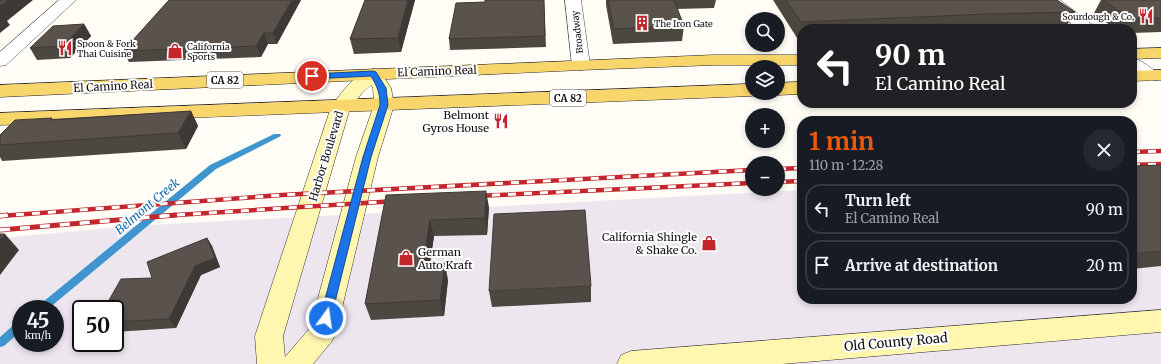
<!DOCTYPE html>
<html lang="en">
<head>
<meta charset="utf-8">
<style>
  body { margin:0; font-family:Merriweather,serif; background:#242831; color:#f1f3f6; height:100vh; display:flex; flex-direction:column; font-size:15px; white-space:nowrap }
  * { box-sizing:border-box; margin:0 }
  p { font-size:13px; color:#9ea1a6 }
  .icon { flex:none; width:22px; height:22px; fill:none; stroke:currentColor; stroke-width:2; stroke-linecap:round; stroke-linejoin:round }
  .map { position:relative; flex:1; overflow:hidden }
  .details { position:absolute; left:797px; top:116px; width:340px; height:188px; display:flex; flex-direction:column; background:#171b24; border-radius:16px; box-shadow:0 2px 6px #0003 }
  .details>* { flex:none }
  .guide { position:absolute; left:797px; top:24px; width:340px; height:84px; border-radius:16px; box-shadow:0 2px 6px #0003; background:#202124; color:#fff; overflow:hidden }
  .tools { position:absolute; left:745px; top:12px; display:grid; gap:8px }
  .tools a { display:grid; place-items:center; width:40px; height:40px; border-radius:50%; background:#171b24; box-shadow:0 2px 6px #0003; font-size:20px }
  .speed { position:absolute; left:12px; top:300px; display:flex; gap:8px; font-size:20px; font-weight:700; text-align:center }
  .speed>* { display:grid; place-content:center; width:52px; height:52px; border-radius:50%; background:#171b24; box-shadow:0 2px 6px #0003; line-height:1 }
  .speed small { font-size:10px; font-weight:400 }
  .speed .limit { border:2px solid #111; border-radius:6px; background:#fff; color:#111 }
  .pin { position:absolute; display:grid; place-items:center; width:34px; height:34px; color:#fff; margin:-17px; border:2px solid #fff; border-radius:50%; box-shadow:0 1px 4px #0007 }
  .me { position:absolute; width:44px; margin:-22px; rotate:14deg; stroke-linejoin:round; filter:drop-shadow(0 0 3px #0008) }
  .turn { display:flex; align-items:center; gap:14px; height:84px; padding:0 12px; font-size:18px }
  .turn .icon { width:52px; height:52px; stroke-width:2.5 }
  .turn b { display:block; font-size:28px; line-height:34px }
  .round { display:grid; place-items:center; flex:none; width:42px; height:42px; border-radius:21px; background:#242831 }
  .overview { display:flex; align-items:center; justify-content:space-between; height:68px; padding:0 12px }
  h1 { font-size:24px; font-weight:700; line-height:30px; color:#ea580c }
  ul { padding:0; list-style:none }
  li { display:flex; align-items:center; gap:12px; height:50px; margin:0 8px 6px; padding:0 4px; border:2px solid #363941; border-radius:16px }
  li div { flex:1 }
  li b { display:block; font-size:15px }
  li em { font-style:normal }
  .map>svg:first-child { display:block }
  .industrial { fill:#eee6ef; fill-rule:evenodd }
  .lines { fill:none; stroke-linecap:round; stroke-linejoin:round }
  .stream { fill:#3f96cf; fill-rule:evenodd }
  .minor-casing { stroke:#444; stroke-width:1 }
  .secondary-casing { stroke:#333; stroke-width:1 }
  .primary-casing { stroke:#222; stroke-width:1 }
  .minor { fill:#fff; fill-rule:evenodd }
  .secondary { fill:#fff6b0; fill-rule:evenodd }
  .primary { fill:#f9d66b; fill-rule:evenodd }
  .rail-far1-casing { stroke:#c4262e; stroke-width:4.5 }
  .rail-casing { stroke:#c4262e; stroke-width:5 }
  .rail-far1 { stroke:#fff; stroke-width:3; stroke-dasharray:8; stroke-linecap:butt }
  .rail { stroke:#fff; stroke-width:3.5; stroke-dasharray:10; stroke-linecap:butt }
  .wall { fill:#4d4742 }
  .shaded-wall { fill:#3f3936 }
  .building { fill:#5a524d; stroke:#3f3936 }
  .route { fill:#1a73e8; stroke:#114b97 }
  .labels { text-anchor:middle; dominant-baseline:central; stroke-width:4; stroke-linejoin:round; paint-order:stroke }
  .far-poi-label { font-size:9px; fill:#111; stroke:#fff; text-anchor:start }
  .far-street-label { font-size:9px; fill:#111; stroke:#fff }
  .shield { fill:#fff; stroke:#585858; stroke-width:1 }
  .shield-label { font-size:10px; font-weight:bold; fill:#111 }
  .street-label { font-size:11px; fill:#111; stroke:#fff }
  .poi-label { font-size:11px; fill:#111; stroke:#fff; text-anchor:end }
  .water-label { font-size:12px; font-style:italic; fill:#1768a6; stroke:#fff }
  .near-street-label { font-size:13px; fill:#111; stroke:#fff }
</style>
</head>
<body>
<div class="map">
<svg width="1161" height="364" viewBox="0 0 1161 364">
  <rect width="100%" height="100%" fill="#fffdf5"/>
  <path class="industrial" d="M1161,171V364H0V238L132,226L802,190V299H1132V173ZM21,309H55V343H21ZM81,309H115V343H81Z"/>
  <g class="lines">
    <g class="stream">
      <path d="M274,134H280L281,136L216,169L48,309H36L38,306L210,165Z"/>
      <path d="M21,321V331L4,346L0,347V337L17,322Z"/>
    </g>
    <defs>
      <g id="minor">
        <path d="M59,0H76L6,65L0,66V52Z"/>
        <path d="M565,0H581L590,65L587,69L581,70L575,69L572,65Z"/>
        <path d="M1042,0H1060L1094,26L1096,29H1078Z"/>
        <path d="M1132,58C1141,60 1153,68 1159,76L1156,80C1146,82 1140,77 1132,71Z"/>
      </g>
      <g id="secondary">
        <path d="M373,69L379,70L391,88L394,105L378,157L336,333L332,341L313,364H257L255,336L331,107C341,93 355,73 373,69ZM371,85L373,88L374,105L356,157L310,328L285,357L283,336L350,108L362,93Z"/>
        <path d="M1161,310V332L782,364H617L621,355L631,351Z"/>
      </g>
      <g id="primary">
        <path d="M1161,48V58L1132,59V49Z"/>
        <path d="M714,55H802V65H714L581,70L0,97V85Z"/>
        <path d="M1161,70V80L1132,81V71Z"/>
        <path d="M802,82V94L778,95L772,93H778V83Z"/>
        <path d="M752,84V93L759,94L752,96L0,125V113Z"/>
      </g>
    </defs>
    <use href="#minor" class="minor-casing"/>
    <use href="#secondary" class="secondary-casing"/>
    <use href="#primary" class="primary-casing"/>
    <use href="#minor" class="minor"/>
    <use href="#secondary" class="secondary"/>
    <use href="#primary" class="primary"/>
    <defs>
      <g id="rail-far1">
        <path d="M1132,152L1161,151"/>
        <path d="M1132,165L1161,164"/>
        <path d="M778,169L802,168"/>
        <path d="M778,182L802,181"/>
        <path d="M476,196L752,183"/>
        <path d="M0,216L282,195L752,170"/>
        <path d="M161,216L396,201"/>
      </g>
      <g id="rail">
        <path d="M0,216L7,215"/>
        <path d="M0,230L176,215"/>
      </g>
    </defs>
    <use href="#rail-far1" class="rail-far1-casing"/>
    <use href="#rail" class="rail-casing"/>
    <use href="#rail-far1" class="rail-far1"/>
    <use href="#rail" class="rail"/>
  </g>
  <g class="wall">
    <path d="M301,0L277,44H268L261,57L129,62L123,51Z"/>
    <path d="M365,0H415L401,52L354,54L350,39Z"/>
    <path d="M544,0L546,47L450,50L449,39Z"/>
    <path d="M606,0H716L714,8L677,9L684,26L682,41L613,44L606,5Z"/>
    <path d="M773,0H1057L1075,12L1066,27L1016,29H802V38H797Z"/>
    <path d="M1101,0H1161V32L1132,33V29H1115L1094,13Z"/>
    <path d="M84,24L91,36L70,58L37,60L30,48Z"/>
    <path d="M191,111L198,126L186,149L2,161L0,157V135L52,119Z"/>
    <path d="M1161,165V266L1132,269V166Z"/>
    <path d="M386,195L489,207L487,235L434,236L430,264L448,280L444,316L371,320L365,304Z"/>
    <path d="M207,238L212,246L220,267L201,275L176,328L115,332V309L152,278Z"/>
    <path d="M591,286V302L492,307L489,291Z"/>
  </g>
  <g class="shaded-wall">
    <path d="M8,0H33L7,21L10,25L0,33V6Z"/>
    <path d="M292,0H301L277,44L273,33Z"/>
    <path d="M408,0H415L401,52L398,38Z"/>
    <path d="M84,24L91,36L70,58L63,46Z"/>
    <path d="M264,33L268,44L261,57L256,46Z"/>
    <path d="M191,111L198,126L186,149L178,133Z"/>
    <path d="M486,191L489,207L487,235L485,218Z"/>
    <path d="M430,220L434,236L427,281L423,264Z"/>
    <path d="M5,234L19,250L0,275V240Z"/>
    <path d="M207,238L212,246L220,267L201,275L176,328L169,319Z"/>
    <path d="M445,263L448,280L444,316L440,300Z"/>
  </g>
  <g class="building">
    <path d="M0,0H8L0,6Z"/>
    <path d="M169,0H292L273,33H264L256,46L123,51Z"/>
    <path d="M365,0H408L398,38L350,39Z"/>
    <path d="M485,0H544L545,36L449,39L456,3L485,2Z"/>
    <path d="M608,0H674L684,26L614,29Z"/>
    <path d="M786,0H1057L1075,12L987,14L801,22Z"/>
    <path d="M1103,0H1161V18L1131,19Z"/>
    <path d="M84,24L63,46L30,48L53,26Z"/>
    <path d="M191,111L178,133L0,145V135L15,120L52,118L51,120Z"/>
    <path d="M1161,165V251L1132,254V166Z"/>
    <path d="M486,191L485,218L430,220L423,264L445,263L440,300L365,304L386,195Z"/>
    <path d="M585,210L591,286L489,291L494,214Z"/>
    <path d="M0,234H5L0,240Z"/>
    <path d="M207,238L215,258L195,266L169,319L115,322V309H104L121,279L152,278L147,262Z"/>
  </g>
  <path class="route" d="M373,71L376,72L386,88L388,105L371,157L331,318L330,321L326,323L322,321L320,318L363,157L380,105C380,93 377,86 371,76L312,79L309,76L312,74Z"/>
  <defs>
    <symbol id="restaurant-bare" viewBox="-9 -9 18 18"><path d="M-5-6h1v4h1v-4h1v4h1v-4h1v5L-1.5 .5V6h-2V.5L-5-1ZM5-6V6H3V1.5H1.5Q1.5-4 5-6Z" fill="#c4262e" stroke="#fff" stroke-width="2.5" paint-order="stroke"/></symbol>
    <symbol id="building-bare" viewBox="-9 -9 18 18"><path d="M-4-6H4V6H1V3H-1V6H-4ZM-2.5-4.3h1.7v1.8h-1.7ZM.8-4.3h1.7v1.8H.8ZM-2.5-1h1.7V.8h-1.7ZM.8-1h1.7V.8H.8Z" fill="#c4262e" stroke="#fff" stroke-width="2.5" paint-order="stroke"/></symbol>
    <symbol id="shop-bare" viewBox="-9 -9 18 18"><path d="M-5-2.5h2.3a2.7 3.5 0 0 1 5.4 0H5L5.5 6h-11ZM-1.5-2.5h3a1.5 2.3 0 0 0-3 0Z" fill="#c4262e" stroke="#fff" stroke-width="2.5" paint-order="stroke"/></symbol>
  </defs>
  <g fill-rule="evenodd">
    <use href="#restaurant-bare" x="1135" y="5" width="22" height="22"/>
    <use href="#building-bare" x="631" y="12" width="22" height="22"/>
    <use href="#restaurant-bare" x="54" y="37" width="22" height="22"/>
    <use href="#shop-bare" x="164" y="40" width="22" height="22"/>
    <use href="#restaurant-bare" x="490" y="110" width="22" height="22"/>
    <use href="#shop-bare" x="698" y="232" width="22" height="22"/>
    <use href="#shop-bare" x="395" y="247" width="22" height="22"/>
  </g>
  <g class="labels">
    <g class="far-poi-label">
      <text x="1134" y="16" text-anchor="end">Sourdough &amp; Co.</text>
      <text x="654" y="23">The Iron Gate</text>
      <text x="77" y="43">Spoon &amp; Fork<tspan x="77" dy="10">Thai Cuisine</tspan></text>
      <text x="187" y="46">California<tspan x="187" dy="10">Sports</tspan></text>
    </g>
    <g class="far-street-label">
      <text transform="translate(577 32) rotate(-97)">Broadway</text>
    </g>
    <g class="shield">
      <rect x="207" y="72" width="36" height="16" rx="3"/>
      <rect x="550" y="90" width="36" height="16" rx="3"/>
    </g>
    <g class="shield-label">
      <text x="225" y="80">CA 82</text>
      <text x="568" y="98">CA 82</text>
    </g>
    <g class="street-label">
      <text transform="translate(437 71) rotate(-2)">El Camino Real</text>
      <text transform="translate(113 86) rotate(-3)">El Camino Real</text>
      <text transform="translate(326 156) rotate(-73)">Harbor Boulevard</text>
    </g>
    <g class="poi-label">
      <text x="489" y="115">Belmont<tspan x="489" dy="13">Gyros House</tspan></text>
      <text x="697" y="237">California Shingle<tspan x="697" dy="13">&amp; Shake Co.</tspan></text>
      <text x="418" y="252" text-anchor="start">German<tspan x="418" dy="13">Auto Kraft</tspan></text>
    </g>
    <g class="water-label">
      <text transform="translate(147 206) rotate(-40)">Belmont Creek</text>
    </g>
    <g class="near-street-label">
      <text transform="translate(896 342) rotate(-5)">Old County Road</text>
    </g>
  </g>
</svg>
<div class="tools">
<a><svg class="icon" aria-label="search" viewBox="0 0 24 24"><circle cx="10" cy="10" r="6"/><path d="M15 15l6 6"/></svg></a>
<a><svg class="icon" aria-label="layers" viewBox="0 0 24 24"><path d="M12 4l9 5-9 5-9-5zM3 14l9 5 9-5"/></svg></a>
<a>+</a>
<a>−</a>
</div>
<div class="speed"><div>45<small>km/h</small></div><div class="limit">50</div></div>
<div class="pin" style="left:312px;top:76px;background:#d93025"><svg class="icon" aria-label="arrive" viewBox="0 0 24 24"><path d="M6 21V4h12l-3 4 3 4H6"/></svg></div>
<svg class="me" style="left:326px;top:318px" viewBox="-20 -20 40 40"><circle r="17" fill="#1a73e8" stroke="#fff" stroke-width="3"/><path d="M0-11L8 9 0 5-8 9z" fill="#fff"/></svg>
<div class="guide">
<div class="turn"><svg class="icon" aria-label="left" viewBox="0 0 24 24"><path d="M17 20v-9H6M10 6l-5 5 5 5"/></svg><div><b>90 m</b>El Camino Real</div></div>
</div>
<section class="details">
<div class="overview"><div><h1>1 min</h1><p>110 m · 12:28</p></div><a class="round"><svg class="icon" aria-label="close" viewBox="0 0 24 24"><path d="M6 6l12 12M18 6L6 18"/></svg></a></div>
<ul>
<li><svg class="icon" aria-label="left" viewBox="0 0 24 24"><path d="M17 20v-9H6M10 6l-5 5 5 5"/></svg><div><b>Turn left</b><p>El Camino Real</p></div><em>90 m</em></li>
<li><svg class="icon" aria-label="arrive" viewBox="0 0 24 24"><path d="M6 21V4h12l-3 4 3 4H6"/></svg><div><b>Arrive at destination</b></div><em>20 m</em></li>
</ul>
</section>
</div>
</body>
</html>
